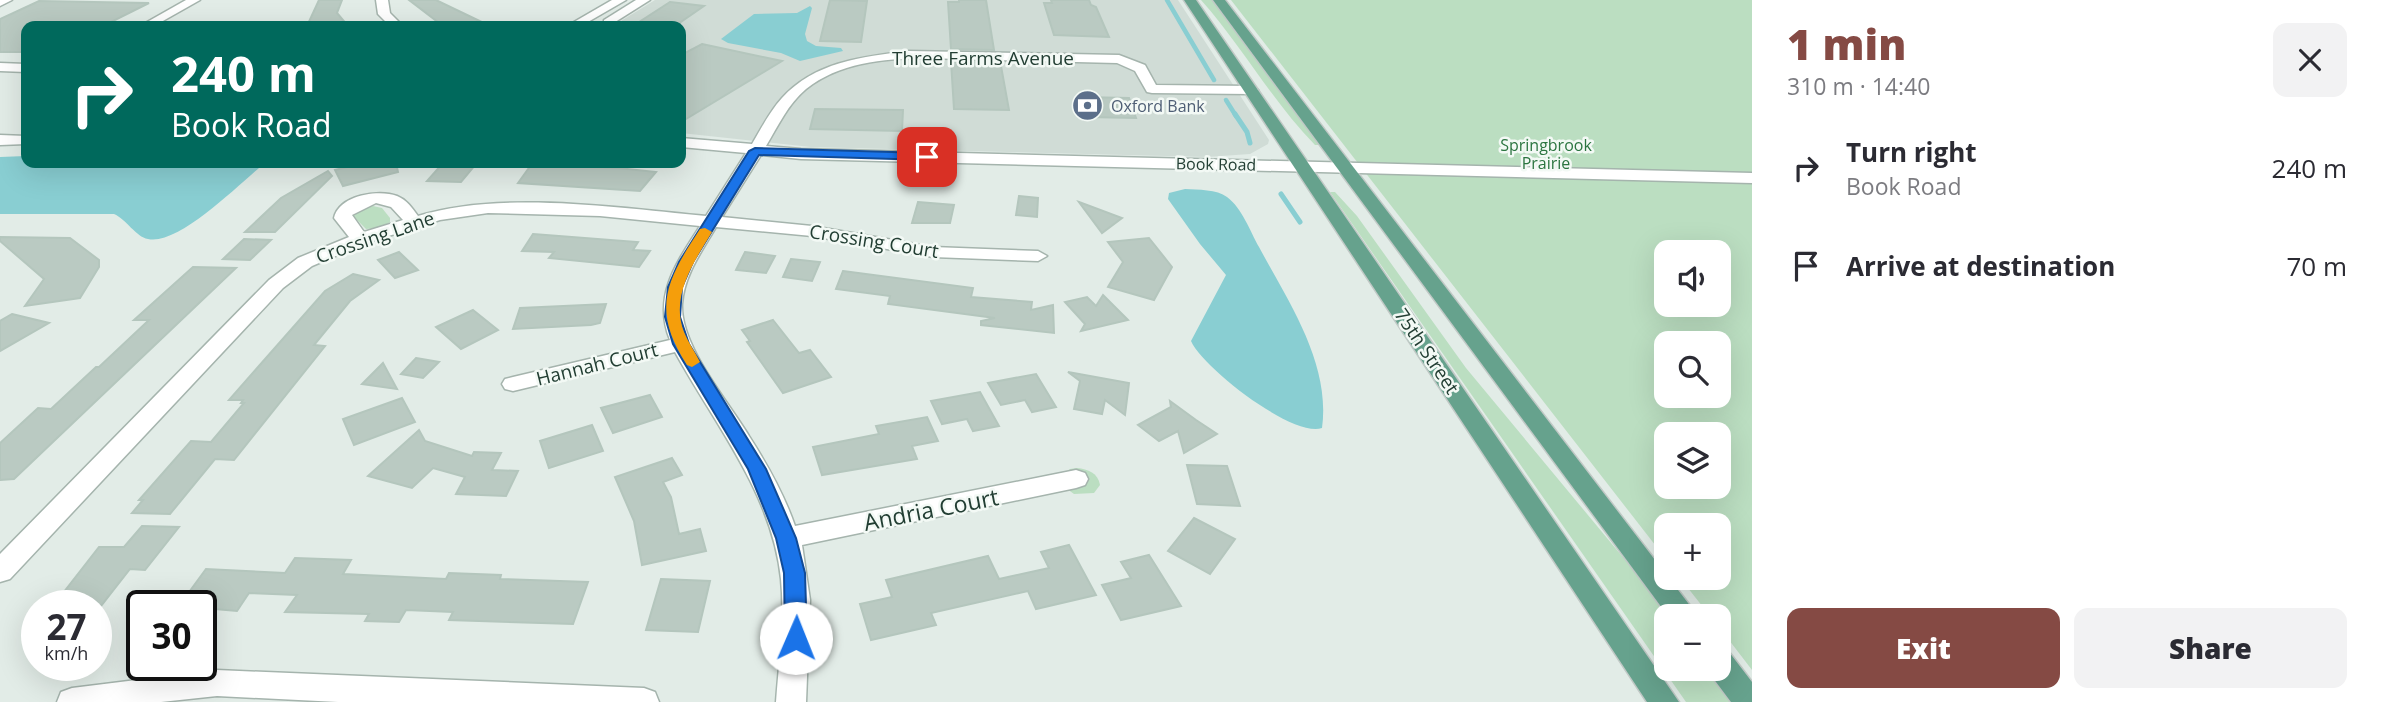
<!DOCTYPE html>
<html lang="en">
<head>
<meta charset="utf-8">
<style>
  body { margin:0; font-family:"Open Sans",sans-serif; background:#f2f2f3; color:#2b2b33; height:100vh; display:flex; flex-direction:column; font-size:26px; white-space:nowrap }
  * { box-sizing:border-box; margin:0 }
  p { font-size:23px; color:#7c7c81 }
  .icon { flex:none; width:38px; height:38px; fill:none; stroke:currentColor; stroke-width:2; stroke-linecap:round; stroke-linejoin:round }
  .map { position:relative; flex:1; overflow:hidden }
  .details { display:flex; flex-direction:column; background:#fff; width:630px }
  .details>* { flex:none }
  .guide { position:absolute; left:21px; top:21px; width:665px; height:147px; border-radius:14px; box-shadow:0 7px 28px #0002; background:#00695c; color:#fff; overflow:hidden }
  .buttons { position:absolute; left:1654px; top:240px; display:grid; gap:14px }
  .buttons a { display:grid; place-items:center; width:77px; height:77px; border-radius:14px; background:#fff; box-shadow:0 7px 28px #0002; font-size:35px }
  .speed { position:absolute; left:21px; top:590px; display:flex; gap:14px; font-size:35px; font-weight:700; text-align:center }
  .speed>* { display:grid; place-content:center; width:91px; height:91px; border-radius:50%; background:#fff; box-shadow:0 7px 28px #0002; line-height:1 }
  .speed small { font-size:18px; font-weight:400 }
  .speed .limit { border:4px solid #111; border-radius:10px; background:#fff; color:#111 }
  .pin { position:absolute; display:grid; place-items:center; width:60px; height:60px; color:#fff; margin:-30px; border-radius:14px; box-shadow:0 4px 10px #0006 }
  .me { position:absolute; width:77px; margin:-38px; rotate:1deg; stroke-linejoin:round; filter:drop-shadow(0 0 5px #0008) }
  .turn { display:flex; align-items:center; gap:24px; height:147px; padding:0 35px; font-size:32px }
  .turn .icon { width:91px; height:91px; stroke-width:2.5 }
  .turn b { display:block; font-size:49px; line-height:60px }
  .round { display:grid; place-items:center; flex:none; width:74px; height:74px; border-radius:14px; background:#f2f2f3 }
  .overview { display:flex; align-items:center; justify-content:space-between; height:119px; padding:0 35px }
  h1 { font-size:42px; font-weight:800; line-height:52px; color:#854a44 }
  .primary-button { display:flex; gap:14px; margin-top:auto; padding:14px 35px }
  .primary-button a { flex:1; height:80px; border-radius:14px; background:#854a44; color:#fff; font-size:28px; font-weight:800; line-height:80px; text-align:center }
  .primary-button a+a { background:#f2f2f3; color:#2b2b33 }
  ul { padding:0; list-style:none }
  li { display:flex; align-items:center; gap:21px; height:98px; padding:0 35px }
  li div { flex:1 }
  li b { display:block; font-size:26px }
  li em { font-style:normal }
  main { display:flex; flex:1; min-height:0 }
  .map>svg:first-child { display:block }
  .built { fill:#d0dcd6 }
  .green { fill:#bbdec1; fill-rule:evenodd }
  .water { fill:#89ced2 }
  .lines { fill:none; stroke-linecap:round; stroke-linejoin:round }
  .stream-far1 { stroke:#89ced2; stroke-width:4.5 }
  .stream { stroke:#89ced2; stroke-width:5 }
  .building { fill:#bacac2; stroke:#b4c6bd; stroke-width:2 }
  .minor-casing { stroke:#a5b4ad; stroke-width:3 }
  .major-casing { stroke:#c1c9c6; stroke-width:3 }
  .minor { fill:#fff; fill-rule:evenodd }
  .major { fill:#66a28d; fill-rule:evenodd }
  .route { fill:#1a73e8; stroke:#114b97; stroke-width:2 }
  .slow { fill:#f59e0b }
  .labels { text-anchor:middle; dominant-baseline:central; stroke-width:5; stroke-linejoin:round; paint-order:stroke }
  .far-service-label { font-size:16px; fill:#4e5e75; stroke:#f3f9f5; text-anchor:start }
  .far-park-label { font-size:16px; fill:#2b7540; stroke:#f3f9f5 }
  .far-street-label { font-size:16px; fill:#223e33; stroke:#f3f9f5 }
  .street-label { font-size:19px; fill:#223e33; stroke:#f3f9f5 }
  .near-street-label { font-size:23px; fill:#223e33; stroke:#f3f9f5 }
</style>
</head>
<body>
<main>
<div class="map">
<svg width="1752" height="702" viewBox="0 0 1752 702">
  <rect width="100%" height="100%" fill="#e2ece7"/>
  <path class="built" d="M655,0H1178L1269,140L1268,144L1250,154L1207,157L811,147L681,133V26H613Z"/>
  <g class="green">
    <path d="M1201,0H1213L1320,145H1315C1272,101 1242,46 1201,0Z"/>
    <path d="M1231,0H1752V670L1719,627L1718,616H1710L1680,578H1718V525H1666V559ZM1666,252H1718V304H1666ZM1666,343H1718V396H1666ZM1666,434H1718V486H1666Z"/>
    <path d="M1330,192H1335L1357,216L1466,368L1636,573L1667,616L1666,668L1705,669L1730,702H1686Z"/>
    <path d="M373,206L382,208L390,218V222L379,228L366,229L353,216L354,212Z"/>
    <path d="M1077,468C1088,469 1098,473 1100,485L1094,493L1074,494L1063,486L1062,476L1070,469Z"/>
  </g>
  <g class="water">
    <path d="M810,6L812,8L805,34L807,41L816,46L841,48L843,51L800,61L781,53L728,43L721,39L754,14L797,13Z"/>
    <path d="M26,156V163H265C240,183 179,246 148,239C136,237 126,219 114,214H0V157Z"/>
    <path d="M1185,189C1198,190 1217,189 1227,197C1242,208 1250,231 1259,247C1288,301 1331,363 1322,428C1293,438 1203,368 1191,341L1226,275L1200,244L1168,199L1169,193Z"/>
  </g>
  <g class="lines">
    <g class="stream-far1">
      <path d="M1167,0L1214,80"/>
      <path d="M1226,100L1236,116"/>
    </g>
    <g class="stream">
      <path d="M1235,114L1247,132L1250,143"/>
      <path d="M1281,194L1300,222"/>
    </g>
  </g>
  <g class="building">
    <path d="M319,0H342L337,13L348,26H307Z"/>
    <path d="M409,0H436L490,26H443Z"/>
    <path d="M830,0L867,1L861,42L820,41Z"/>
    <path d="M959,0H986L994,50L951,49L948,2H959Z"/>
    <path d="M1051,0H1089L1091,5L1096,7L1109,37L1054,35L1044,3H1052Z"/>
    <path d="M39,1L149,3L103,26H26V52H0V19Z"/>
    <path d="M670,2L704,6L675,26H633Z"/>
    <path d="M702,44L782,61L681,122V55Z"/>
    <path d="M951,61L996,63L997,66H1001L1009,110L954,109Z"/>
    <path d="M1081,97L1129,98L1136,118L1087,117Z"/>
    <path d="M815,109L903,110L902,131L810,129Z"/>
    <path d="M364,163H396L398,172L343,186L335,170Z"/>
    <path d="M443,163L476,164L461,182L427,181Z"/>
    <path d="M531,165L618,168L656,172L640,191L518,183Z"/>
    <path d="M328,171L332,176L275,232H245L281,198Z"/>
    <path d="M1019,196L1038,198L1037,217L1016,215Z"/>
    <path d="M918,202L954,205L950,223H912Z"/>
    <path d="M1079,202L1122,218L1102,233Z"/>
    <path d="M533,234L638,242L633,250L650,251L639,267L549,258L554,252L522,251Z"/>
    <path d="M0,237L70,238L99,260V267L80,298L25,306L44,279L0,241Z"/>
    <path d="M1149,238L1172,267L1154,300L1108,287L1123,262L1108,242Z"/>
    <path d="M244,239L271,240L250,260L223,259Z"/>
    <path d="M399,252L418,270L395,278L378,260Z"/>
    <path d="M745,252L775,256L766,273L736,270Z"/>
    <path d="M791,259L820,262L812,281L783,277Z"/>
    <path d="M193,267L236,268L14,479L0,480V443L38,408L51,409L96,367H99L149,320H134Z"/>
    <path d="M843,271L973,288L971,297L1032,302L1031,310L1053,305L1054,333L981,325V321L995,318L888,304L890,296L836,289Z"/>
    <path d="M353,274L379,280L350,301L314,345L325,346L234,460L215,459L170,514L132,513L143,500H139L191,441L211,442L244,403H241L243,400H229L325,291Z"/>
    <path d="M1103,295L1128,320L1081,331L1085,324L1065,302L1087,297L1096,306Z"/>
    <path d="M606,304L600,323L591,325L513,329L520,308Z"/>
    <path d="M473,310L498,330L461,349L436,327Z"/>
    <path d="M12,314L49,323L0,351V321Z"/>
    <path d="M773,320L799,353L810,350L831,377L783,393L747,342L750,341L742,330Z"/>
    <path d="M416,358L439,362L423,378L401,374Z"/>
    <path d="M383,363L397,389L362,384Z"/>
    <path d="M1068,372L1129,383L1125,415L1105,400L1102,414L1074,409L1080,381Z"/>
    <path d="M1036,374L1056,407L1032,412L1025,400L1001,405L988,383Z"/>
    <path d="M980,392L999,426L973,431L967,419L942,424L931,401Z"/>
    <path d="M650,395L662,417L613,433L601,408Z"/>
    <path d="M402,398L415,422L354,445L343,419Z"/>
    <path d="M1170,401L1196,420L1217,434L1184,453L1178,431L1159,441L1138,425L1171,407Z"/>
    <path d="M927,417L938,441L912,446L917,459L822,475L813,447L879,434L876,426Z"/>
    <path d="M592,425L603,451L549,468L540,441Z"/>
    <path d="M419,430L425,441L472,456L474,452L501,453L492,470L518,471L506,496L456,494L465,477L433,468L412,488L368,476Z"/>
    <path d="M672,458L682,475L663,482L671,497L679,534L700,529L706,551L642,565L634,521L615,477Z"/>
    <path d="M1187,465L1227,466L1240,506L1197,504Z"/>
    <path d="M1194,518L1235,539L1210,574L1168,551Z"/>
    <path d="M142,526L179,527L145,570L130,569L101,606H53L99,547H124Z"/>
    <path d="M1069,545L1096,595L1036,609L1028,591L931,613L936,625L871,640L860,604L892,597L886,580L988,556L999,579L1049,568L1041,552Z"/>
    <path d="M1149,555L1181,606L1121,620L1102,585L1131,578L1121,562Z"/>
    <path d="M295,558L351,560L343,574L446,579L449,573L501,575L500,579L588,582L573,624L449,620L453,612L406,610L399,622L365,621L369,614L285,612L297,595L249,593L237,611L179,606L206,569L285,573Z"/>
    <path d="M661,579L710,581L698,632L646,630Z"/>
  </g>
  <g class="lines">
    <defs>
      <g id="minor">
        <path d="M0,0H12L0,6Z"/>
        <path d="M186,0H200L154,26H140Z"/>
        <path d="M376,0H388L390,13L403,26H390L378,14Z"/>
        <path d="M612,0H626L581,26H567Z"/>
        <path d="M636,0H650L612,24H604V20Z"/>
        <path d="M908,51L1119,55L1145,65L1156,85L1251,86L1258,90L1251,94L1152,93L1147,92L1135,71L1117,63C1076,62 1035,61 993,60C934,59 856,49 806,89C788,104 778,126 766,146L801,149L1752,173V183L801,159L761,155L722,217L812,226L933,247L1038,251L1047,256L1038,261L933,257L812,236L716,227C702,251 684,275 682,304C680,346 728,401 749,436C767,464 784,494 795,526L1076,470L1085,473L1088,479L1085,485L1076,488L802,545L810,600L806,702H776C779,661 785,620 781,579C772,493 715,425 675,352L513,391L505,389L502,384L505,379L513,377L670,340C652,296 677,262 700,226L600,216L488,213L440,220L366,243L312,266L283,288L10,579L0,582V554L269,280L298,258L349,237L334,218C339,195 379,189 397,196C407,200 412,208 418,216C502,190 619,208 706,216L746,153L681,147V138L752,144C761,129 770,111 782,98C815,62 861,57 908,51ZM376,203L391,207L403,220L364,232L352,215Z"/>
        <path d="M0,63L26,64V72L0,71Z"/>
        <path d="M0,135L26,136V144L0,145Z"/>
        <path d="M217,670L644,688L655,692L659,702H338L217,696L161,702H57L61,692L72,688Z"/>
      </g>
      <g id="major">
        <path d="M1184,0H1196L1679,702H1647Z"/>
        <path d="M1213,0H1225L1698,616H1668Z"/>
        <path d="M1718,648L1729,652L1752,682V702H1731L1707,670L1718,668Z"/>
      </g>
    </defs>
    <use href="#minor" class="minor-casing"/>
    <use href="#major" class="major-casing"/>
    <use href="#minor" class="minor"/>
    <use href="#major" class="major"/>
  </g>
  <path class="route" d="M755,148L927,153L933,157L927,160L759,155L693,262L682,287L680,317L689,344L766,469L796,538L805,573L807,638L804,645L796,648L788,645L785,638L784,573L776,538L748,469L673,344L665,317L668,287L679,262L749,151Z"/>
  <path class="slow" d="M705,228L712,232C694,262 670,296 684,332C688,342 695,352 700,362L692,367L687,365C651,309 666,281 700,229Z"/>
  <defs>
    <symbol id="bank-disc" viewBox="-11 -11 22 22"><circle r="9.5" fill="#5c6f8a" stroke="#f3f9f5"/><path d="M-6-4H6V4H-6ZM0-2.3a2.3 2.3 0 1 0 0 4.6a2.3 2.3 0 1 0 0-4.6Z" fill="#fff"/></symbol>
  </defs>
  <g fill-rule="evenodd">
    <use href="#bank-disc" x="1070" y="88" width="35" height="35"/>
  </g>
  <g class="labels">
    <g class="far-service-label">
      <text x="1111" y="106">Oxford Bank</text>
    </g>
    <g class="far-park-label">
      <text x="1546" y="145">Springbrook<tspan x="1546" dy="18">Prairie</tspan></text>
    </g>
    <g class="far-street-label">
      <text transform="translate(1216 164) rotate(1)">Book Road</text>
    </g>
    <g class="street-label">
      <text x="983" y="58">Three Farms Avenue</text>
      <text transform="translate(375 237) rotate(-19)">Crossing Lane</text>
      <text transform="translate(874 241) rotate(9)">Crossing Court</text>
      <text transform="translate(1427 351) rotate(56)">75th Street</text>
      <text transform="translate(597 364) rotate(-14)">Hannah Court</text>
    </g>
    <g class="near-street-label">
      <text transform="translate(931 509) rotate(-11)">Andria Court</text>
    </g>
  </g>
</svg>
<div class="buttons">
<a><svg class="icon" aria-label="sound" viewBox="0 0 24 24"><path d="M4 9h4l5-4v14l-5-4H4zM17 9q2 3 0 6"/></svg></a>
<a><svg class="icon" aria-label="search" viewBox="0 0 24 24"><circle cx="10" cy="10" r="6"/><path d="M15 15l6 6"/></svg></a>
<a><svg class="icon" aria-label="layers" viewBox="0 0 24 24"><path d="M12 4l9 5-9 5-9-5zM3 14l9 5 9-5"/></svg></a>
<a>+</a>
<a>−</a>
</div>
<div class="speed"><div>27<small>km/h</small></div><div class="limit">30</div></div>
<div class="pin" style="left:927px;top:157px;background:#d93025"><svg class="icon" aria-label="arrive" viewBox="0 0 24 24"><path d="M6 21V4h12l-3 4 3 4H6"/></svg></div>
<svg class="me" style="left:796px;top:638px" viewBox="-20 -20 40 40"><circle r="19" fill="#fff"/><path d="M0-13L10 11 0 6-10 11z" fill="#1a73e8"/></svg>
<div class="guide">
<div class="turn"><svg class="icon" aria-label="right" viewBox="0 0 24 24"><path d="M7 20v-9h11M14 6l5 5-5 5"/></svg><div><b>240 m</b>Book Road</div></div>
</div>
</div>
<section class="details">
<div class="overview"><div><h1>1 min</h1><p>310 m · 14:40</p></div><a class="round"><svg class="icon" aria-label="close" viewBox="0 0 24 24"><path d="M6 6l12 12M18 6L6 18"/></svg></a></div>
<ul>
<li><svg class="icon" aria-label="right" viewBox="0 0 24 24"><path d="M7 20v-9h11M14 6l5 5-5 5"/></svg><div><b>Turn right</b><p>Book Road</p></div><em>240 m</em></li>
<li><svg class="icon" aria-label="arrive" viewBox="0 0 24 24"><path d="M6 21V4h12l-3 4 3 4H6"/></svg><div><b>Arrive at destination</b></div><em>70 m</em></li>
</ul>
<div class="primary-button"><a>Exit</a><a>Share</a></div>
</section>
</main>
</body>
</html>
